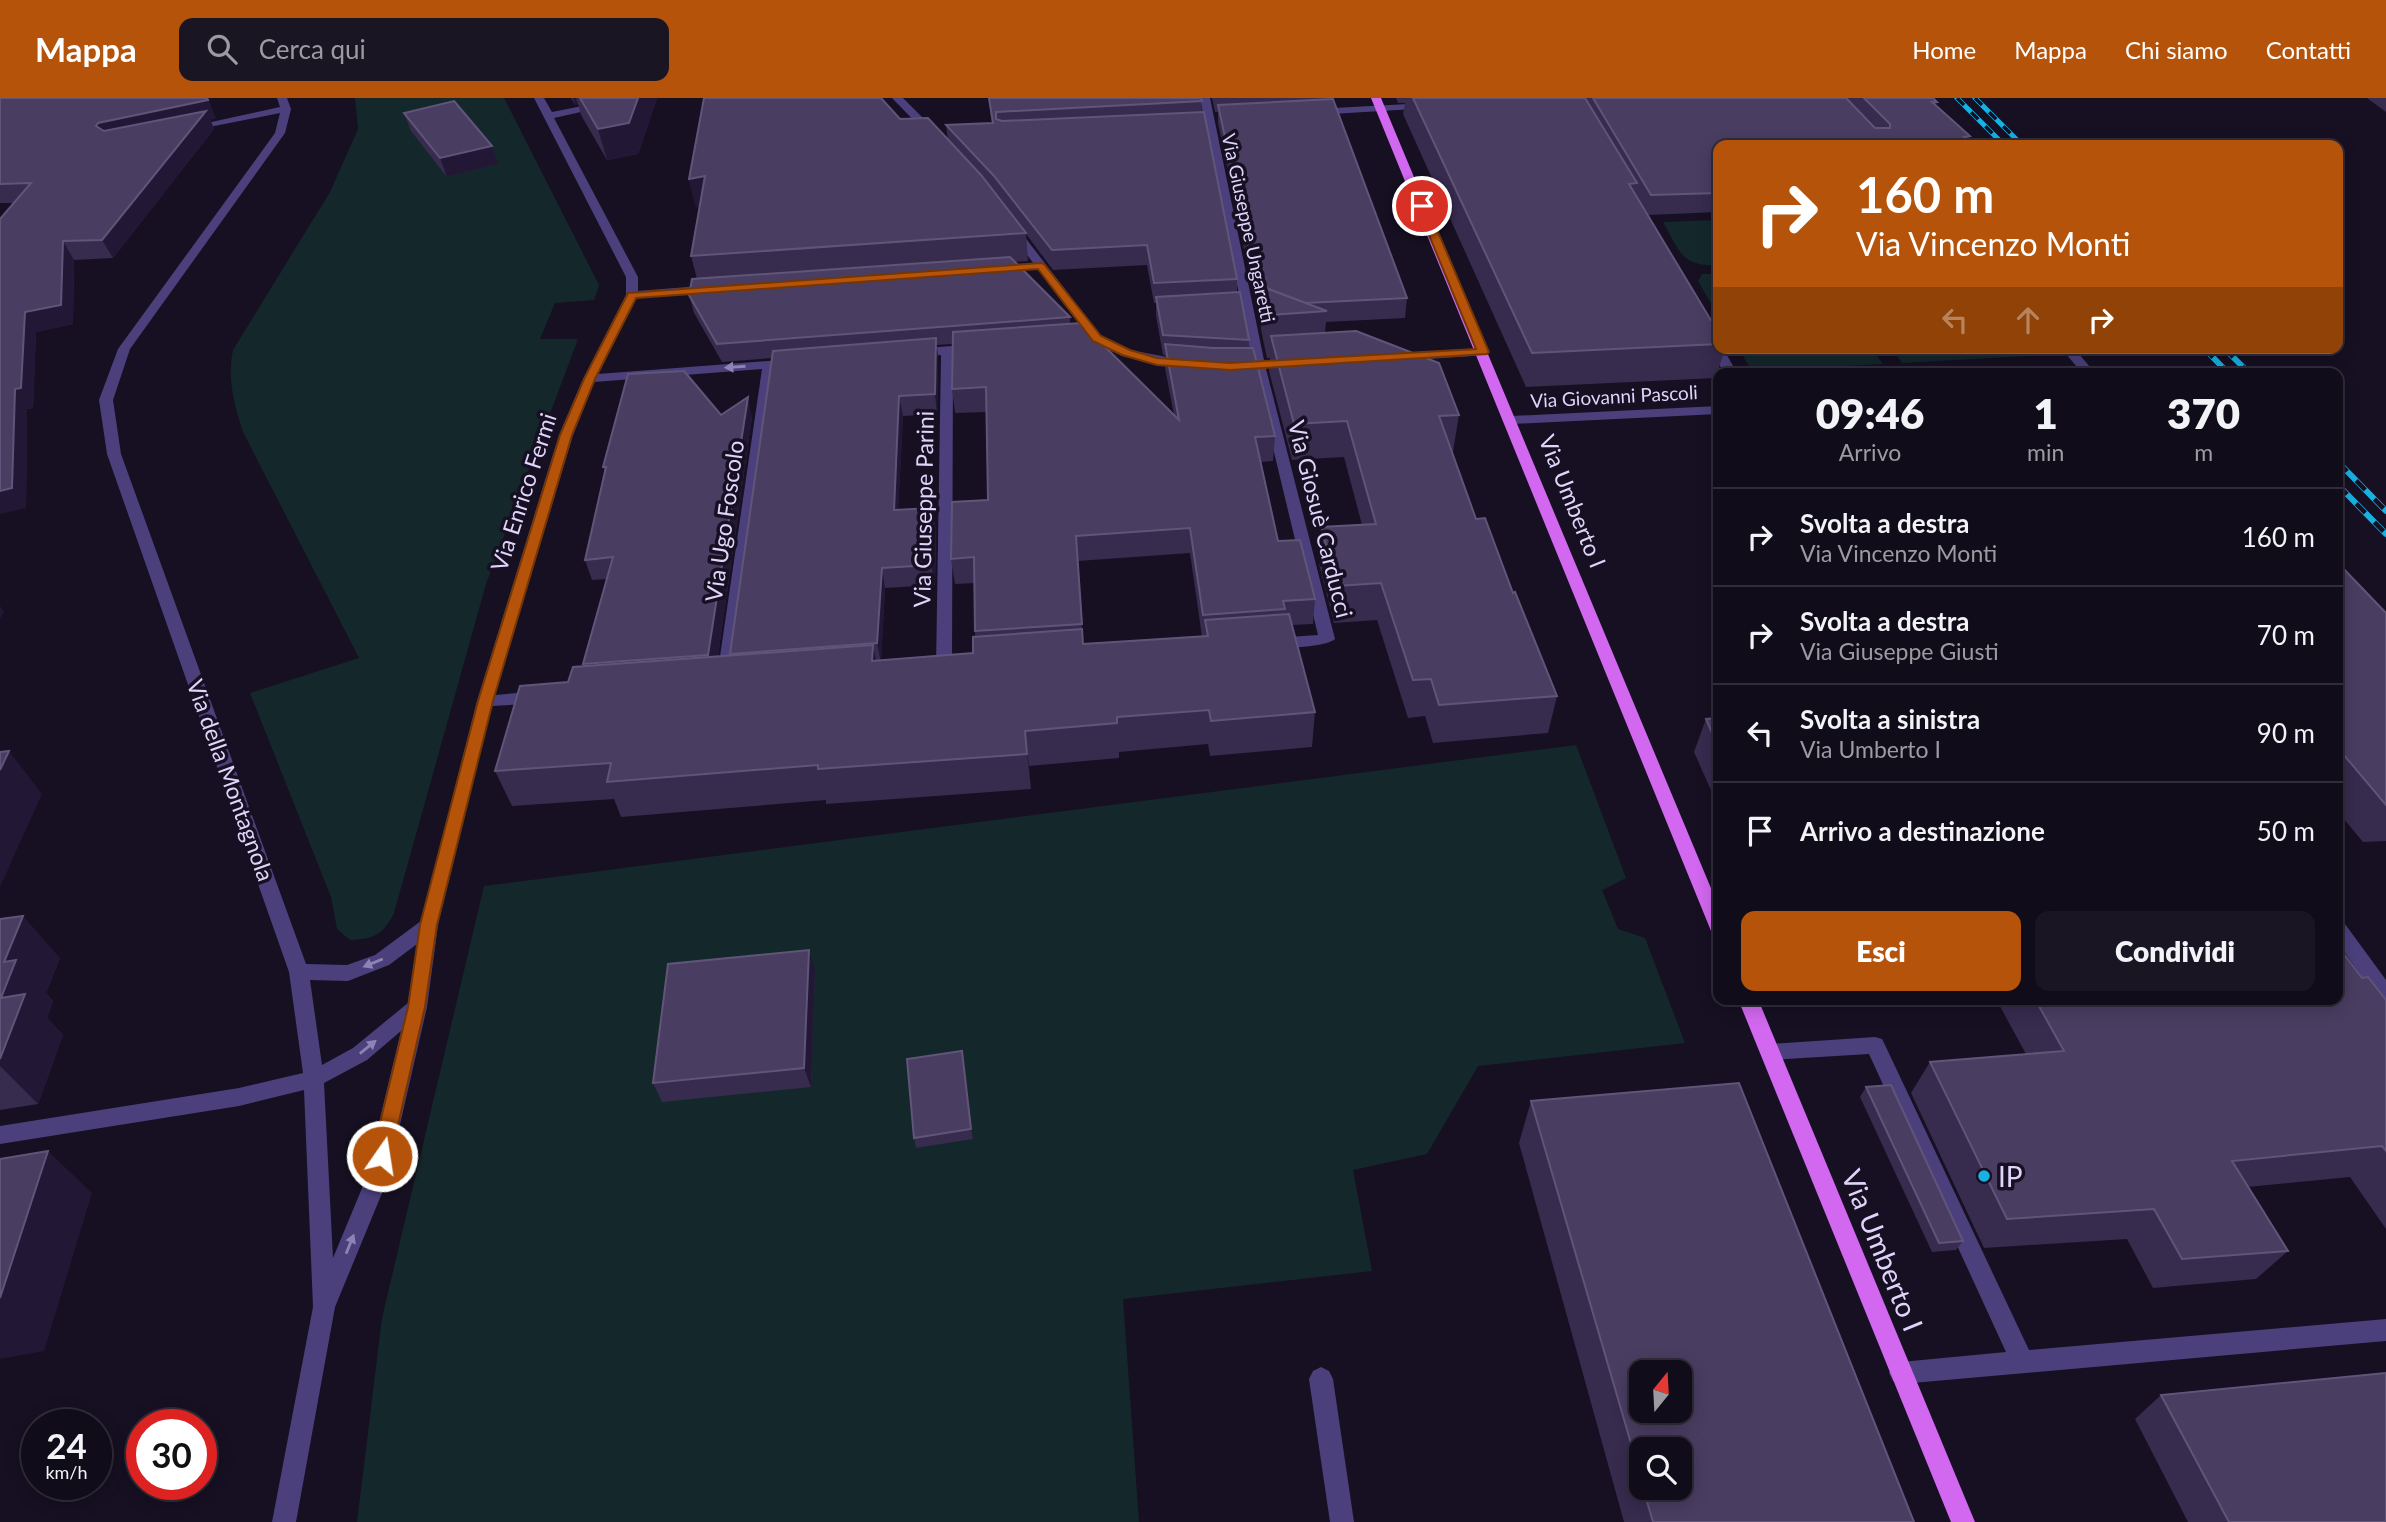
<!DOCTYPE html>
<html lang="it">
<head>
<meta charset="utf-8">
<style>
  body { margin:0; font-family:Lato,sans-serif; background:#191523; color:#f1f3f6; height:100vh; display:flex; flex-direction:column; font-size:26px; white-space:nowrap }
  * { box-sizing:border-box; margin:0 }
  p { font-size:23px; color:#9c9ba2 }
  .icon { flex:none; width:38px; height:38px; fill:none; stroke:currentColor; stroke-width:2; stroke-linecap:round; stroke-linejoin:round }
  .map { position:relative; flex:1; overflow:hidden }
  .details { position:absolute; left:1713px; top:270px; width:630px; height:637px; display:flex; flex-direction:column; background:#100c1a; border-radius:14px; box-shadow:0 4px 18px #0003,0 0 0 2px #302c39 }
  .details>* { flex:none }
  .hud { position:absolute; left:1713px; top:42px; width:630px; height:214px; border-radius:14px; box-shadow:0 4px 18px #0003,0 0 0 2px #302c39; background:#b45309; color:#fff; overflow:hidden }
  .needle { width:46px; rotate:18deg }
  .buttons { position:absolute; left:1629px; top:1262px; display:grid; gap:14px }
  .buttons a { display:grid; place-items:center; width:63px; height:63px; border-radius:14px; background:#100c1a; box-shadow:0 4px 18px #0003,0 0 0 2px #302c39; font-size:35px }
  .speed { position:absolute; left:21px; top:1311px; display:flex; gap:14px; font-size:35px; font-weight:700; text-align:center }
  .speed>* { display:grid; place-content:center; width:91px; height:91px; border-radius:50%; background:#100c1a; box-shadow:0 4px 18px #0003,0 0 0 2px #302c39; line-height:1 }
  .speed small { font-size:18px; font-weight:400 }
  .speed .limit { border:10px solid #d22; background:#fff; color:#111 }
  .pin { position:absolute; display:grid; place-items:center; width:60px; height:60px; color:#fff; margin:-30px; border:4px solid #fff; border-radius:50%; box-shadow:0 2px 7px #0007 }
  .me { position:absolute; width:77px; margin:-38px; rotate:13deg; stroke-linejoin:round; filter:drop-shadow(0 0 5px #0008) }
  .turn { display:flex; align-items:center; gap:24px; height:147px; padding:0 28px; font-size:32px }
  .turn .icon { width:91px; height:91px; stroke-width:2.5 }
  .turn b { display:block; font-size:49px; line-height:60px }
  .lanes { display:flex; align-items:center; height:66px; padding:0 28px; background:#0003; justify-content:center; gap:35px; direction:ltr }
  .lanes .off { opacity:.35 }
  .eta { display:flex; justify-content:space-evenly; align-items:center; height:119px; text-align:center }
  .eta b { font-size:42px; font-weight:800; line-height:49px }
  .primary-button { display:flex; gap:14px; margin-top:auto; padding:14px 28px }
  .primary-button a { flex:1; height:80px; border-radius:14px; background:#b45309; color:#fff; font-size:28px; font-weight:800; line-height:80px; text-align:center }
  .primary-button a+a { background:#191523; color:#f1f3f6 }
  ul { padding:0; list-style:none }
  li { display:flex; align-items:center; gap:21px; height:98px; padding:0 28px; border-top:2px solid #302c39 }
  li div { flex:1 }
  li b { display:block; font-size:26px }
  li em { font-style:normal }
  header { display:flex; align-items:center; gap:42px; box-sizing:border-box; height:98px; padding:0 35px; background:#b45309; color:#fff }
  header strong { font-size:33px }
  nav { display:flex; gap:38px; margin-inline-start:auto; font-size:24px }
  .search { width:490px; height:63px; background:#191523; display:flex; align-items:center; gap:18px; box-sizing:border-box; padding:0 24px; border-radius:14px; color:#9c9ba2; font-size:26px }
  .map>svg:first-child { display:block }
  .green { fill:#14282b }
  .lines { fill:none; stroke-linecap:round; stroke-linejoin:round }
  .minor { fill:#4b407c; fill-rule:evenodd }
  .major { fill:#d168ef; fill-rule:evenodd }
  .rail-far1-casing { stroke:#18b1e4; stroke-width:5 }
  .rail-casing { stroke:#18b1e4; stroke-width:6 }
  .rail-far1 { stroke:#161022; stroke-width:3.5; stroke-dasharray:10; stroke-linecap:butt }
  .rail { stroke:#161022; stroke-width:4.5; stroke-dasharray:13; stroke-linecap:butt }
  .wall { fill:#372b4e; fill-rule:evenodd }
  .shaded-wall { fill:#221835 }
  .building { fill:#493d61; stroke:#605579; stroke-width:2; fill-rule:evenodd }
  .oneway { fill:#8e83b5 }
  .route { fill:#b45309; stroke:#753606; stroke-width:2 }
  .poi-dot { fill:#18b1e4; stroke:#161022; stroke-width:2.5 }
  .labels { text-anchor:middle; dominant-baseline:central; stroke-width:7; stroke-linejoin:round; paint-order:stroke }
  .far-street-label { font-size:19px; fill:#dfd5fb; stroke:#161022 }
  .street-label { font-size:23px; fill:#dfd5fb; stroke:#161022 }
  .near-poi-label { font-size:28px; fill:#dfd5fb; stroke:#161022; text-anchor:start }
  .near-street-label { font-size:28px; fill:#dfd5fb; stroke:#161022 }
</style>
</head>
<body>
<header>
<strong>Mappa</strong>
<div class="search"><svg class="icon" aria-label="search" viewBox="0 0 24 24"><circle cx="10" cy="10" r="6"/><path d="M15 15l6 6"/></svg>Cerca qui</div>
<nav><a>Home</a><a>Mappa</a><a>Chi siamo</a><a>Contatti</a></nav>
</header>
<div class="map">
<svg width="2386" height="1424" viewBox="0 0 2386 1424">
  <rect width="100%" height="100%" fill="#161022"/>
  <g class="green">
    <path d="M355,0H504L599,187L594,202L555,205L540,241H578L486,486L394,815C383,837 374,841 350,842L337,831L331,799L250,595L359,560L243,334C234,307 227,280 233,252L330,94L358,31Z"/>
    <path d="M1718,122V167C1681,169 1680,153 1663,124Z"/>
    <path d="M1702,176H1718V218L1698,183Z"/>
    <path d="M1738,250H1871L1883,266L1752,273Z"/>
    <path d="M1891,250H2020L2027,258L1902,265Z"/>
    <path d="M1576,647L1626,780L1602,792L1618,831L1645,840L1685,945L1478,968L1427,1056L1353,1072L1372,1173L1123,1201L1139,1424H357L382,1220L484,788Z"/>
  </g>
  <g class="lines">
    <g class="minor">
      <path d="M277,0H287L291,11L285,35L130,251L113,302L121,356L306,866L347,867L375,857L421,823L477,603L559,337L583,281L626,197V179L534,0H544L552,14L623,0H643L554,20L638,179V193L712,187L718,191L712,195L636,200L598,276L793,261L799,265L793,269L775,270L733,579L725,584L717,579L762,271L594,284L573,337L495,597L541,593L549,599L541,605L492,608L438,827L427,909L387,1083L335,1209L296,1424H272L313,1209L304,992L239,1008L0,1046V1028L239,990L303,975L289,874L107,356L99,302L118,251L275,35L280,15L189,33L184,30L280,9ZM417,846L408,905L353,950L322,967L310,882L348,883L389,867ZM401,933L365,1083L333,1160L324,985L367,962Z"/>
      <path d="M892,0H903L938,35V39H930Z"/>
      <path d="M1200,0H1210L1265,267L1335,541C1327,549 1274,553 1266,545L1274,540L1318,537L1253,267Z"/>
      <path d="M1427,5L1432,8L1431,10L1315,17L1310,14L1315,11Z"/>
      <path d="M1009,129H1017L1101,238L1130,252L1193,264V270L1122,258L1093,244L1009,133Z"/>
      <path d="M1710,235L1714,236L1718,250H1723L1737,275H1724L1704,239Z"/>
      <path d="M974,246L980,250L978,253L953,256L952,569L944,574L936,569L941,257L915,259L909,255L915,251Z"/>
      <path d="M1483,250L1489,254L1487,257L1398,263L1392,259L1398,255Z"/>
      <path d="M2061,250H2074L2095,275H2082Z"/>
      <path d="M1718,308V316L1512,326L1505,322L1512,318Z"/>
      <path d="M2338,824L2345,826L2386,882V905L2379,903L2338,845Z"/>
      <path d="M1875,939L1882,941L1885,947L2029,1252L2386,1221V1243L1901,1286L1893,1283L1889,1275L1893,1267L1901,1264L2006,1254L1869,956L1770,962L1763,960L1760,954L1763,948L1770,946Z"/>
      <path d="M1321,1269L1329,1273L1333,1281L1354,1424H1330L1309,1281L1313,1273Z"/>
    </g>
    <g class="major">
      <path d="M1371,0H1381L1718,807V835L1711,833L1709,828Z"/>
      <path d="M1738,901H1758L1975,1424H1951Z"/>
    </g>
    <defs>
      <g id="rail-far1">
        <path d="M1957,0L2004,47"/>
        <path d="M1975,0L2022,47"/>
      </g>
      <g id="rail">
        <path d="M2204,250L2228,275"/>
        <path d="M2224,250L2249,275"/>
        <path d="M2338,364L2386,413"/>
        <path d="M2338,387L2386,436"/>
      </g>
    </defs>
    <use href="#rail-far1" class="rail-far1-casing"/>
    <use href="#rail" class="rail-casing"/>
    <use href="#rail-far1" class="rail-far1"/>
    <use href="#rail" class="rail"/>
  </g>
  <g class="wall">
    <path d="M0,0L216,20L210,21L214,31L113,160L74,162L73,226L36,234L33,310L27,311L26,410L14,105H0Z"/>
    <path d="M571,0H657L638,56L607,62L581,17L578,6L575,7Z"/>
    <path d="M988,0H1201L1202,14L1237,181V195L1249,242V250L1275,338L1273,363L1260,364L1278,443L1315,501L1313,526L1292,527L1315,614L1312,649L1210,658L1208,646L1119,654V660L1029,668L1031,691L826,706V702L621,719L614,701L512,708L495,673L568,584L583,568V566L607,481L592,482L585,462L605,374L603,369L721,317L752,319L718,558L731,557L772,260L722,264L694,215L689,197L697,181L691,158L700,108L696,109L689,81L900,21L948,42L946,27L992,25ZM1026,136L1053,172L1147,167L1154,205H1156V218L1163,257H1165V270L1174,317L1070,225V219L1014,164L1028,163ZM953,246L952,291L955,315L987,314L988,402L951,461L955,486L975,485V539L973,555L881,562L885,490L935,487L936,431L898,412L903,318L937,316L938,260L937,247ZM1190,455L1202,539L1083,546L1078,463Z"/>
    <path d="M1212,0H1328L1407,200L1405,220L1326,224L1325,235L1459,317L1453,354H1452L1476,421L1513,495L1557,598L1548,635L1433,645L1425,618L1408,620L1377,522L1334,525L1319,466L1321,429L1362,427L1344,359L1292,362L1269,273L1270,260H1267L1261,232V228H1260L1218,25V14H1215Z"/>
    <path d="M1396,0H1933L1937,4L1936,7L1970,38L1968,43L1718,47V114L1648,117L1718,234V250H1725L1716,280L1526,289L1403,16L1405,5H1398Z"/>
    <path d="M2367,0H2386V14Z"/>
    <path d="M404,15L498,66L447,79L411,33Z"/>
    <path d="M2338,465L2386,515V743L2363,744L2338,714Z"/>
    <path d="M1718,620V708L1694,654L1706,621Z"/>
    <path d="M0,821L60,860L46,895L53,903L47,920L63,937L38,1006L0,1012Z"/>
    <path d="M815,872L811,989L662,1004L653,985Z"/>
    <path d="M2362,880L2386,902V1131L2350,1079L2248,1089L2288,1153L2256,1181L2153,1190L2127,1141L1984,1150L1911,995L1930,964L2026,956L1996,901H2338Z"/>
    <path d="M962,953L973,1041L916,1050L914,1040Z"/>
    <path d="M1866,989L1963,1143L1956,1152L1932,1154L1860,999Z"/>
    <path d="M1531,1003L1914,1424H1624L1519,1045ZM1642,1351L1680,1390H1642Z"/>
    <path d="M2161,1297L2386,1424H2188L2135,1321Z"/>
  </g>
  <g class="shaded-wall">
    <path d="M208,0L216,20L210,21L214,31L113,160L102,142L96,28L98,25Z"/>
    <path d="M573,0H576L578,6L575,7Z"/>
    <path d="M638,0H657L638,56L607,62L598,31Z"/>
    <path d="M492,48L498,66L447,79L440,60Z"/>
    <path d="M705,78L712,105L696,109L689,81Z"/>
    <path d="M63,143L74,162L73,226L36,234L33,310L27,311L26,410L0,416V393L25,214Z"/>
    <path d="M936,240L938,260L937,316L935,296Z"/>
    <path d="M899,298L903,318L897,433L894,412Z"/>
    <path d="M748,299L752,319L715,578L708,557Z"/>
    <path d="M933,410L936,431L935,487L931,467Z"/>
    <path d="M882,470L885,490L881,565L877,545Z"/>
    <path d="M0,508L4,513L0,521Z"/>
    <path d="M873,547L880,582L872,563Z"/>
    <path d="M1025,633L1029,668L1031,691L1027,656Z"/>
    <path d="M9,653L42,696L0,789V672Z"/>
    <path d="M23,818L60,860L46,895L53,903L47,920L63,937L38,1006L0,968L1,900L4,864Z"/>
    <path d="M809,852L815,872L811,989L804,970Z"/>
    <path d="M962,953L964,963L973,1041L971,1031Z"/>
    <path d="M48,1053L92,1095L44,1253L0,1261V1200Z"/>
  </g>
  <g class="building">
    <path d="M0,0H207L208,2L98,25L96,28L104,33L206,13L102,142L63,143L61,207L25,214L21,290L15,291L12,390L0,393V121L31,85L0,86Z"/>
    <path d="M580,0H638L629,25L598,31Z"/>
    <path d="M704,0H881L900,21L928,20L981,77L1026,135L691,158L705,78L689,81Z"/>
    <path d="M989,0H1201L1202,3L996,14V21L1002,23L1204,14L1237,181L1154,185L1147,147L1052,152L994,78L946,27L993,25Z"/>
    <path d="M1413,0H1585L1637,85L1629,86L1718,234V246L1532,255Z"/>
    <path d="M1593,0H1846L1875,30H1890V26L1864,0H1933L1937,4H1932L1970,38L1964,39L1973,47H1718V95L1651,97Z"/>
    <path d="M1333,1L1407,200L1305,205L1263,189L1262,207H1261L1218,7Z"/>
    <path d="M454,3L492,48L440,60L404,15Z"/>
    <path d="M1010,159L1070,219L717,246L689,197L692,181Z"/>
    <path d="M1263,189L1327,213L1269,217Z"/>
    <path d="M1240,194L1249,242L1163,237L1156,199Z"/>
    <path d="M1081,225L1179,322L1165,246L1213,250H1253L1275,338L1255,339L1278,443L1300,442L1315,501L1283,503L1285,511L1203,517L1190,430L1076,438L1082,526L975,533L974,459L951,461L952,404L988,402L986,289L952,291L953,234Z"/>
    <path d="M1356,233L1439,265L1459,317L1439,318L1476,421L1485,420L1513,495L1515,494L1557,598L1439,607L1431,581L1413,582L1381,485L1337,488L1321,429L1376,426L1347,323L1294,326L1271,238Z"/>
    <path d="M936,240L935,296L899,298L894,412L933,410L931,467L882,470L877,545L730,556L773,253Z"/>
    <path d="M684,273L721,317L748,299L708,557L583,566L613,459L585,462L606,369H603L628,276Z"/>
    <path d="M2338,465L2386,515V707L2338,650Z"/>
    <path d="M1289,516L1315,614L1211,623L1209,612L1117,619V625L1025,633L1027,656L818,671V667L607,684L611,665L495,673L520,588L568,584L573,569L873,547L872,563L973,555V539L1082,531L1083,546L1208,538L1205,522Z"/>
    <path d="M1718,620V649L1706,621Z"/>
    <path d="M9,653L0,672V654Z"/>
    <path d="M23,818L4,864L16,862L1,900L25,896L0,961V821Z"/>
    <path d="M2338,848L2362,880L2368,879L2386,902V1053L2382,1048L2232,1063L2288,1153L2182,1161L2154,1111L2007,1121L1930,964L2064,953L2035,901H2338Z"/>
    <path d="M809,852L804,970L653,985L668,866Z"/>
    <path d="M962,953L971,1031L914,1040L907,961Z"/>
    <path d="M1739,985L1914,1424H1653L1643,1390H1680V1351H1642V1383L1531,1003ZM1642,1274H1680V1312H1642Z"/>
    <path d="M1891,987L1963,1143L1939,1145L1866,989Z"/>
    <path d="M48,1053L0,1200V1061Z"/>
    <path d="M2386,1275V1424H2229L2161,1297Z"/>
  </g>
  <defs><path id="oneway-solid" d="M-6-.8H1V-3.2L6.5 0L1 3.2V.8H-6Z" transform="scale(1.75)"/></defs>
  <g class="oneway">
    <use href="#oneway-solid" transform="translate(735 269) rotate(176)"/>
    <use href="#oneway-solid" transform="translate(373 865) rotate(158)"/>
    <use href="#oneway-solid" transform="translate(368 949) rotate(-39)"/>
    <use href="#oneway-solid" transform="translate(350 1146) rotate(-68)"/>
  </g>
  <path class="route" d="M1422,105L1427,108L1489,254L1487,256L1230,272L1157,267L1122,257L1093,243L1038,171L636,200L595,281L572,337L493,603L437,827L425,909L391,1058L388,1064L382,1066L375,1064L372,1058L408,909L420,827L478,603L560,337L584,281L628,195L1041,165L1044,166L1101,238L1130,252L1157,260L1230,265L1476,251L1417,108Z"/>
  <circle class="poi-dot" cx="1984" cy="1078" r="7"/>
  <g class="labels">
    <g class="far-street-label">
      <text transform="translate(1249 130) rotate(78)">Via Giuseppe Ungaretti</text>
      <text transform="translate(1614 298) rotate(-3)">Via Giovanni Pascoli</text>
    </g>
    <g class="street-label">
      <text transform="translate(523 394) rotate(-72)">Via Enrico Fermi</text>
      <text transform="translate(1573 403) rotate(68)">Via Umberto I</text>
      <text transform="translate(923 411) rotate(-89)">Via Giuseppe Parini</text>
      <text transform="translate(1321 421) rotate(76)">Via Giosuè Carducci</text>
      <text transform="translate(724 423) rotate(-82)">Via Ugo Foscolo</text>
      <text transform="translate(231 682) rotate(70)">Via della Montagnola</text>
    </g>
    <g class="near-poi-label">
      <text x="1998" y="1078">IP</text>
    </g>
    <g class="near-street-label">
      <text transform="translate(1883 1152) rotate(68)">Via Umberto I</text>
    </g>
  </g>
</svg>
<div class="buttons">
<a><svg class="needle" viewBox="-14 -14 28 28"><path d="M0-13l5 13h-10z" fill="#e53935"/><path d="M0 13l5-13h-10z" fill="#9c9ba2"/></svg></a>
<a><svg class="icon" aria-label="search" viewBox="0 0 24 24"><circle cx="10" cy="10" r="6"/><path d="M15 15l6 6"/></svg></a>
</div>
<div class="speed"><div>24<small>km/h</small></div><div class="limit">30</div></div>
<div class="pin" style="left:1422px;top:108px;background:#d93025"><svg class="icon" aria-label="arrive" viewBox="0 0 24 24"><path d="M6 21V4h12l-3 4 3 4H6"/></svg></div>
<svg class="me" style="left:382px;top:1058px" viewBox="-20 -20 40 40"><circle r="17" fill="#b45309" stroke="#fff" stroke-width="3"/><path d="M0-11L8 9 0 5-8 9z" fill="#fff"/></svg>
<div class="hud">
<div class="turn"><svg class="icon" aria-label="right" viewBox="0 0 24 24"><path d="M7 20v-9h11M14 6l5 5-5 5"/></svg><div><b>160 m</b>Via Vincenzo Monti</div></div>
<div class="lanes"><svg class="icon off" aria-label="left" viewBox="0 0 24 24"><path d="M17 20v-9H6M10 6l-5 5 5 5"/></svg><svg class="icon off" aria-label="ahead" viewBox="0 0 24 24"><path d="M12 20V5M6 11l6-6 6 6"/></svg><svg class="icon" aria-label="right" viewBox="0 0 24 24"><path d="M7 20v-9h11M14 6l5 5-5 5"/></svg></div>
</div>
<section class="details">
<div class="eta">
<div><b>09:46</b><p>Arrivo</p></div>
<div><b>1</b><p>min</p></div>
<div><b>370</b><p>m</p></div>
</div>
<ul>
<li><svg class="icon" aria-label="right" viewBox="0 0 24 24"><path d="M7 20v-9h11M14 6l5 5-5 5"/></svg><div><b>Svolta a destra</b><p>Via Vincenzo Monti</p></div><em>160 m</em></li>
<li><svg class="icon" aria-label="right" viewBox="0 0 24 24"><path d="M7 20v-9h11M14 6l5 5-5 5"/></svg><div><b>Svolta a destra</b><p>Via Giuseppe Giusti</p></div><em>70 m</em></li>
<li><svg class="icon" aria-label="left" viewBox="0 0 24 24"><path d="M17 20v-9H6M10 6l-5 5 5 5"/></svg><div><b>Svolta a sinistra</b><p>Via Umberto I</p></div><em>90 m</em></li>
<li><svg class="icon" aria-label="arrive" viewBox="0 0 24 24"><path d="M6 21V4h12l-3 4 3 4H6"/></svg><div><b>Arrivo a destinazione</b></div><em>50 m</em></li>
</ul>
<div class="primary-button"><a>Esci</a><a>Condividi</a></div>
</section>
</div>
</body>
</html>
